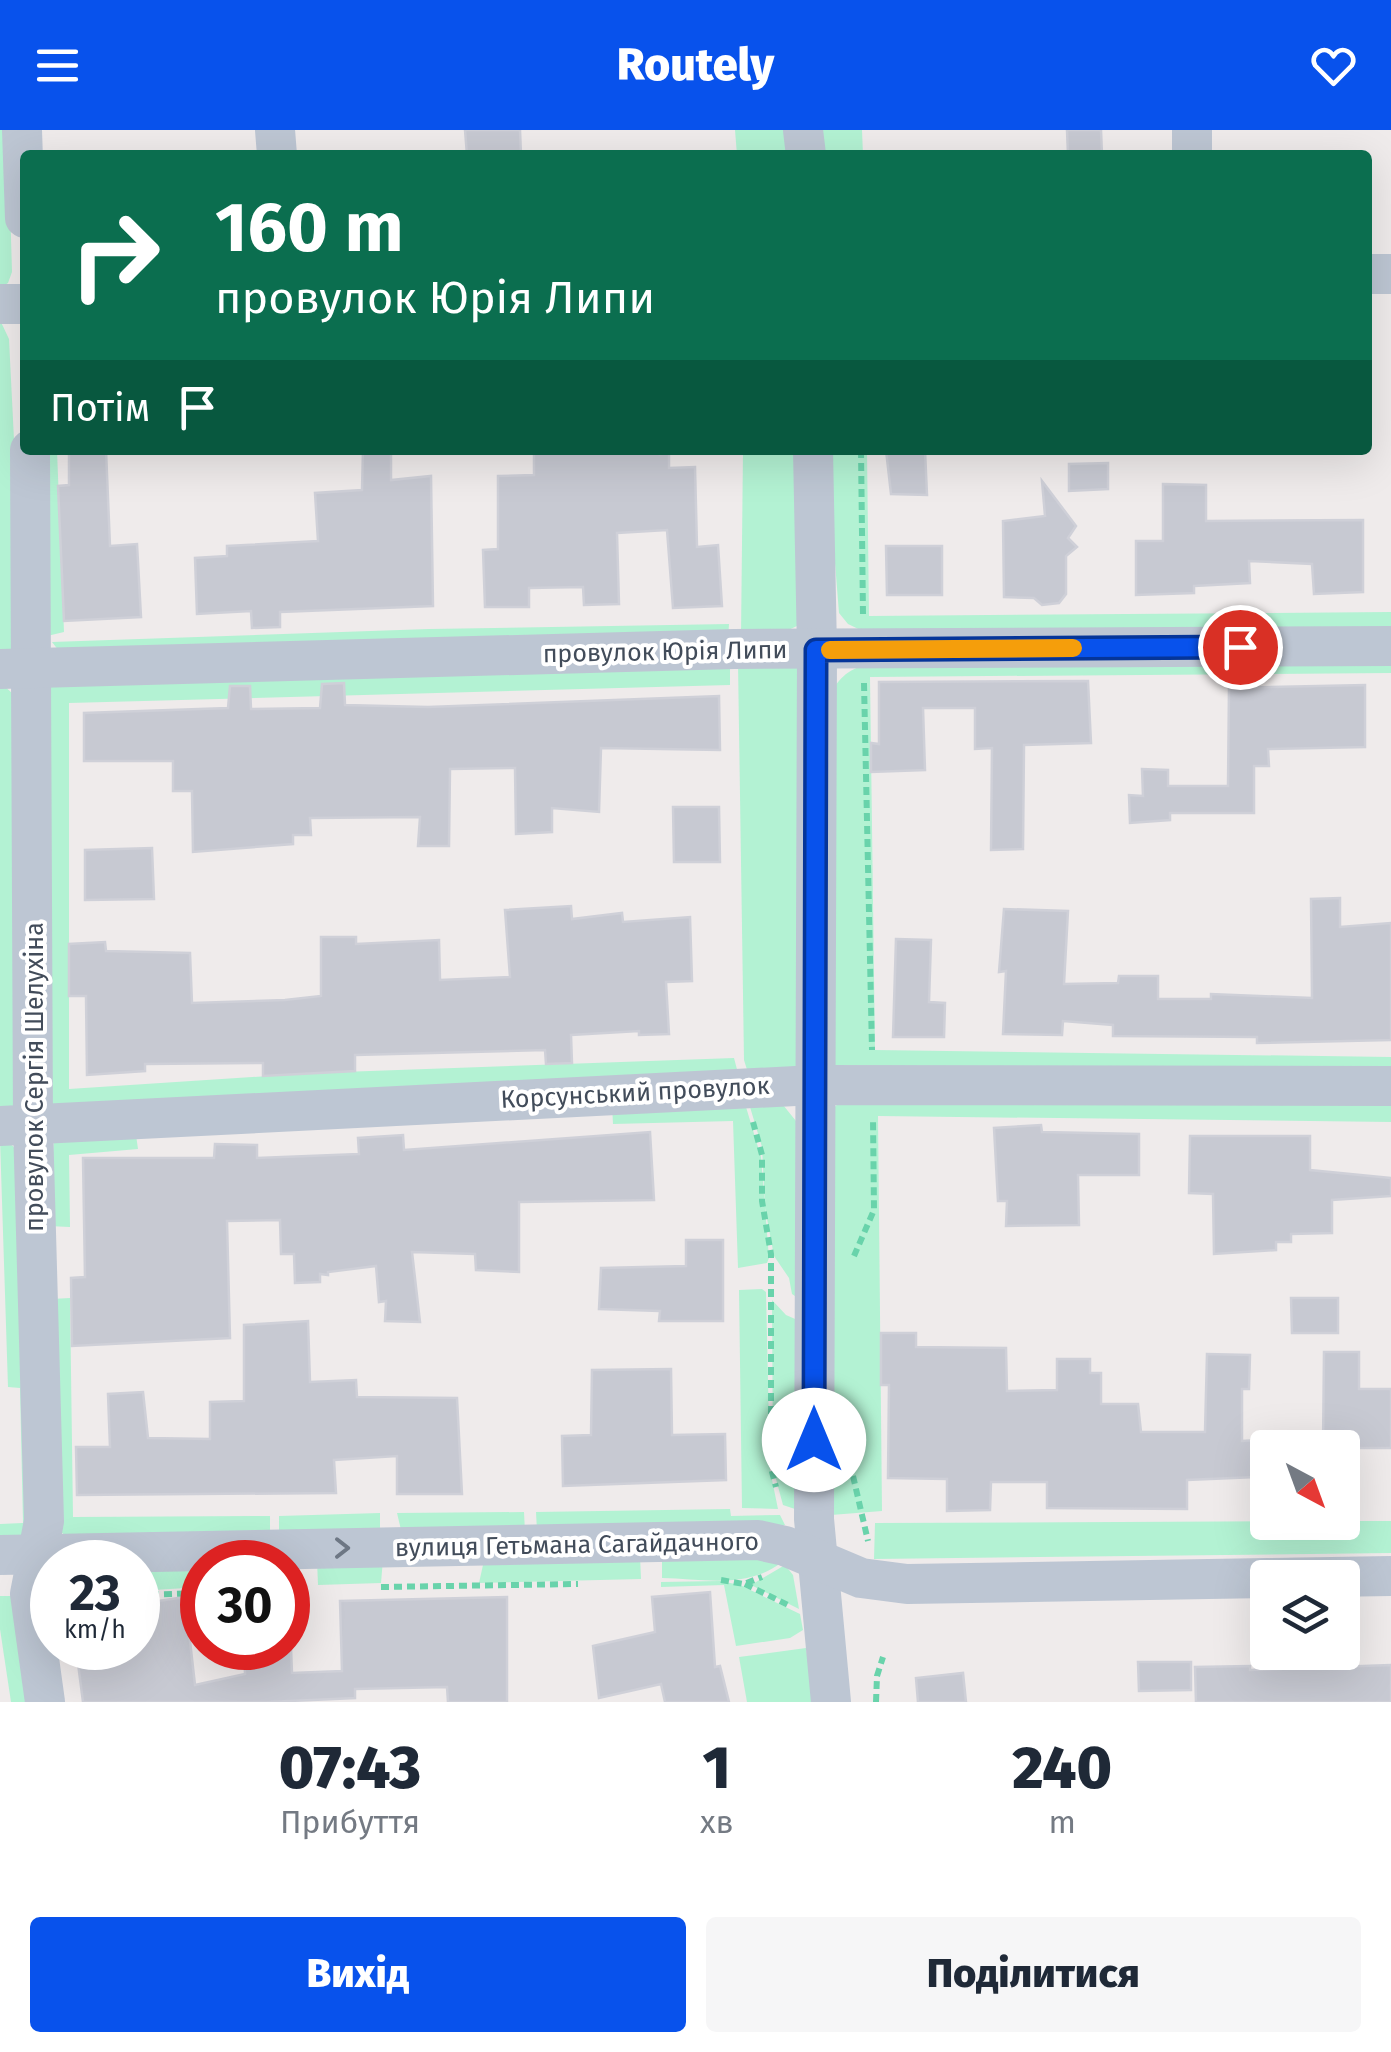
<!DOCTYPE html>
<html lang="uk">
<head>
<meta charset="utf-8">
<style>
  body { margin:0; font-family:"Fira Sans",sans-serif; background:#f6f6f7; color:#1f2937; height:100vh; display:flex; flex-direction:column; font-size:38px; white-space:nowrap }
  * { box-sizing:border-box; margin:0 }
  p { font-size:32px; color:#747a83 }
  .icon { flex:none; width:55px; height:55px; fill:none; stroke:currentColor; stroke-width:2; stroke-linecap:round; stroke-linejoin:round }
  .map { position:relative; height:1572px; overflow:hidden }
  .details { display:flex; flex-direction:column; background:#fff; flex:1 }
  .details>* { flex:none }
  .hud { position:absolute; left:20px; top:20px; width:1352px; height:305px; border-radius:10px; box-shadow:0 10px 40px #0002; background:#0b6e4f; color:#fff; overflow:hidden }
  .needle { width:65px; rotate:139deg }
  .buttons { position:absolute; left:1250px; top:1300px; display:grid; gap:20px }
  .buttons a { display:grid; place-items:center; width:110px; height:110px; border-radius:10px; background:#fff; box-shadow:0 10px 40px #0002; font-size:50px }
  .speed { position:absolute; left:30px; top:1410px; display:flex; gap:20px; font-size:50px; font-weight:700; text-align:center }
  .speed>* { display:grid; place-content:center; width:130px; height:130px; border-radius:50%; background:#fff; box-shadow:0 10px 40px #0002; line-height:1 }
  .speed small { font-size:25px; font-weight:400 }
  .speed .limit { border:15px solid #d22; background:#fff; color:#111 }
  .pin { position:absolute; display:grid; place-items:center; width:85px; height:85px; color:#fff; margin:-42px; border:5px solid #fff; border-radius:50%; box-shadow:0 2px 10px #0007 }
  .me { position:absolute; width:110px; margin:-55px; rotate:0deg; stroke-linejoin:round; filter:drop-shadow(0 0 8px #0008) }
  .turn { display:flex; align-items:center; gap:35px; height:210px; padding:0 30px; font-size:45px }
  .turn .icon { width:130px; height:130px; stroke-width:2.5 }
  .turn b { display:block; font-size:70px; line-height:85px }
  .then { display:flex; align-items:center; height:95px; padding:0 30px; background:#0003; gap:20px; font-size:38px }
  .eta { display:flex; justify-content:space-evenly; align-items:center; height:170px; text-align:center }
  .eta b { font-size:60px; font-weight:800; line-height:70px }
  .primary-button { display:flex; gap:20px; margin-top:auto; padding:20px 30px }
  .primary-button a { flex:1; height:115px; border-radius:10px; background:#0852ec; color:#fff; font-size:40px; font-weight:800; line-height:115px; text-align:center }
  .primary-button a+a { background:#f6f6f7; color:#1f2937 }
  header { display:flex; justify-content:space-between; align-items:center; height:130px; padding:0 30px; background:#0852ec; color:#fff; font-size:45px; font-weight:800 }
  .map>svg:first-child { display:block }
  .green { fill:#b3f2d3 }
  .building { fill:#c7c9d2; stroke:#cfd0d8; stroke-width:2.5 }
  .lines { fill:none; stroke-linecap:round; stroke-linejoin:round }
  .path { stroke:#69d3ab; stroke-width:6; stroke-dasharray:8 5; stroke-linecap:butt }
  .minor { stroke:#bdc6d3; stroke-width:40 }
  .oneway { stroke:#6d7784 }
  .route-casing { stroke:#053599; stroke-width:25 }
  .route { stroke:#0852ec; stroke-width:18 }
  .slow { stroke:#f59e0b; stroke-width:18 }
  .labels { text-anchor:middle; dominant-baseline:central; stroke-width:8; stroke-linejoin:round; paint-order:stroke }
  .street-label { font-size:25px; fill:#424c5a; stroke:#fff }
</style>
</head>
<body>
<header><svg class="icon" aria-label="menu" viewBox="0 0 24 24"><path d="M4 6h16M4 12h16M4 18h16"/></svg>Routely<svg class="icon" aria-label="heart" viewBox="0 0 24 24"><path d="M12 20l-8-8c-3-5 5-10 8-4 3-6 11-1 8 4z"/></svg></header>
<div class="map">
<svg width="1391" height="1572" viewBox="0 0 1391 1572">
  <rect width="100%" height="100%" fill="#efebeb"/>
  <g class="green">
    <path d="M0,0H8L12,142L8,153L0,158Z"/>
    <path d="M735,0H789L792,25H737Z"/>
    <path d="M820,0H862L863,25H823Z"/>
    <path d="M0,190L9,209L24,511L0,530Z"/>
    <path d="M38,320H57L64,502L47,506Z"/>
    <path d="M743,320H802L797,496L784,502L741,507Z"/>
    <path d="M826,320H867L869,486L1391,482V506L875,507L848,494L839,483Z"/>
    <path d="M729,494L728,509L59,521L52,512L429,499Z"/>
    <path d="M1391,528V543L870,547L875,920L1391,927V946L834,935L827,570C838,549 846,540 868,534Z"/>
    <path d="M730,533V555L69,573V959L314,943L734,928L739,947L47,977L51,552Z"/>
    <path d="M738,533L800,536V937L749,946L744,930Z"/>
    <path d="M0,552L13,564L21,971L0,984Z"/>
    <path d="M1391,966V992L878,986L882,1381L831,1385L828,983L840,972Z"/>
    <path d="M743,967L761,1027L769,1128L767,1133L738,1138L733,991L613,994L612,975Z"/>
    <path d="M747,967L779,970L796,991L801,1170L792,1164L789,1148L774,1126L765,1078L762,1017Z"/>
    <path d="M135,998L138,1019L69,1025L70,1097L48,1096L54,1008Z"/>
    <path d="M0,1009L13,1016L20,1028L34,1383L23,1406L0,1409V1394L23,1393L20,1258L8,1257Z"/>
    <path d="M762,1159L766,1162L770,1340L778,1379L742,1378L739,1160Z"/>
    <path d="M70,1168L73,1387L270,1386V1400L68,1408L61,1402L51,1169Z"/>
    <path d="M772,1170L786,1185L802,1192L795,1379L783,1375L773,1338Z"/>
    <path d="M730,1379L731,1386L780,1385L785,1395L775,1398L537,1401L536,1382Z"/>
    <path d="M524,1382L525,1402L402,1404L397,1383Z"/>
    <path d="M380,1383V1405L279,1401V1386Z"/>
    <path d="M1343,1391H1391V1423L874,1429L875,1393Z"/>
    <path d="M769,1424L782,1432C748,1459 703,1449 662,1448V1427Z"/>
    <path d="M485,1426H640L641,1449L479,1453Z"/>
    <path d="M383,1429L381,1453L318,1455L317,1430Z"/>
    <path d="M138,1432H202V1457L138,1461Z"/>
    <path d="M785,1435L793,1445L799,1479L751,1455Z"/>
    <path d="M720,1451L740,1455L800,1484L803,1500L790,1508L736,1516L724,1455L661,1457V1452Z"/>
    <path d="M0,1466H18L35,1572H11L0,1499Z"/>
    <path d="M806,1518L814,1572H747L739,1527Z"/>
  </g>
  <g class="building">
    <path d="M465,0H520L521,25H467Z"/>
    <path d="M1067,0H1101L1102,25H1068Z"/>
    <path d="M69,320H106L110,416L137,414L141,487L64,491L58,356L69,355Z"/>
    <path d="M363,320H391V350L431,346L433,476L280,482V497L252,498L251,481L197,484L195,428L227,426V416L318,411L315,363L362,360Z"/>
    <path d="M534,320H661L660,324L669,323V338L695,337L697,417L718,415L722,476L673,478L667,400L617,403L619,474L584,475L583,457L529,458V477H485L483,420L498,419V346L534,345Z"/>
    <path d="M886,320H925L927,365L891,364Z"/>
    <path d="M1108,333V359L1069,361V334Z"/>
    <path d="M1042,351L1076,396L1068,408L1077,417L1066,426V464L1059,473L1042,475L1034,468L1004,467L1003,391L1045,386Z"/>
    <path d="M1163,354L1206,355V391L1363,390V462L1314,464L1312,434L1249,431L1250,453L1194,456V463L1136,465V411H1163Z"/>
    <path d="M886,416H942V465H887Z"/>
    <path d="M1088,551L1091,613L1024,615L1023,719L991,720L992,618L975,619V578H923L925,640L871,642V613L879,614V552Z"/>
    <path d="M344,553L345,575L428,577L719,566L720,620L601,618L599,682L552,678V702L516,704L515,638L450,639L449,716H418L420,687L310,688L311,705H293V714L193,722L192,661H173V631H84V583L228,578L230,556H250L251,579L320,578L322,554Z"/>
    <path d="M1365,555V617L1268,619L1269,636H1254V683H1170V690L1130,693L1129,665L1143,666L1142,639L1168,640V656H1228L1229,558Z"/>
    <path d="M673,677H719L720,732H674Z"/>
    <path d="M152,718L154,769L85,770V720Z"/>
    <path d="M1340,768V797L1391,793V910L1257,913V907L1113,906V895L1063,891L1062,905L1003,904L1006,841L999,842L1004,779L1068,781L1064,854L1118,853L1119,846H1158V869H1211V864L1312,868L1311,769Z"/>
    <path d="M571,776L572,789L622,783L623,792L690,787L692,851L666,852L669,904L639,905V901L571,905L572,933L546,934L545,920L355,925V941L263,946V933L145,934V941L87,945L86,866H69V814L105,812L106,821L190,823L192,873L285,870L321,866V807H356V814L439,810L440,850L510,847L505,780Z"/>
    <path d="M896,809L931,810L929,872L945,873L944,907H893Z"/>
    <path d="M1041,995L1042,1002L1139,1004V1045H1078L1079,1095L1006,1096L1007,1071H998L994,998Z"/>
    <path d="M650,1002L654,1070L519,1072V1142L476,1140L475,1124L412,1122L420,1192L385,1191L386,1171L379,1172L376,1136L328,1142V1145L320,1144V1152L295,1153L294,1124H281L280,1090L227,1091L230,1208L72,1216L71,1148L85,1147L83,1028H214L215,1014L257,1015V1028L359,1024L358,1008L403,1005L404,1020Z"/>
    <path d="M1190,1006H1310V1040L1391,1048V1066L1332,1070V1103L1291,1104V1112H1276V1120L1214,1124L1213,1064L1189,1063Z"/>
    <path d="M686,1110H723V1191H659L660,1181L599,1179L601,1138L686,1136Z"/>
    <path d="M1291,1168H1338V1203H1292Z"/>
    <path d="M308,1191L310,1252L356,1250L357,1267L457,1268L462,1364H397V1326L334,1330L336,1363L77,1365L76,1317H110L108,1264L143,1262L148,1308L210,1309V1272L244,1271V1195Z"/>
    <path d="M881,1203H916V1217L1006,1218L1007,1261L1057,1260V1229H1090V1243H1101V1274H1138L1141,1302H1205L1207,1224L1250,1225L1249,1259H1242V1311L1256,1310V1347L1187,1350V1379L1047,1378V1352H991L990,1380L947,1381V1349L888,1348L889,1255H881Z"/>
    <path d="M1324,1222H1359V1259H1391V1318H1323Z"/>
    <path d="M671,1239L672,1305L725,1304L726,1350L563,1356L562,1306L591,1305L592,1240Z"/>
    <path d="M710,1462L715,1537L720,1536L729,1572H665L661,1554L599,1568L593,1516L655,1502L652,1467Z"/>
    <path d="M185,1467L195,1555L245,1544L244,1518H291L292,1543L342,1541L340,1471L507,1467V1572H448L447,1557L355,1559V1568L269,1572H83L76,1518H138V1474Z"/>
    <path d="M1138,1532H1191V1560L1139,1561Z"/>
    <path d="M1391,1535V1572H1196L1195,1537L1250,1536V1540Z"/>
    <path d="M963,1543L966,1572H918L916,1548Z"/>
  </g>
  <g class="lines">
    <g class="path">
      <path d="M861,320L863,485"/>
      <path d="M864,553L872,920"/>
      <path d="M753,992L762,1025V1071L771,1124V1338L776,1357"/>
      <path d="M854,1126L874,1080L873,988"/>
      <path d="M853,1346L868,1411"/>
      <path d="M721,1450L744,1454L762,1447"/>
      <path d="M745,1454L788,1475"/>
      <path d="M381,1457L578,1454"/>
      <path d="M138,1465L202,1463"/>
      <path d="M876,1572L877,1546L883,1527"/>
    </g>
    <g class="minor">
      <path d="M22,0L25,88"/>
      <path d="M275,0L277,25"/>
      <path d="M803,0L806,25"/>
      <path d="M1192,0V25"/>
      <path d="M1368,144H1391"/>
      <path d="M0,174H25"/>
      <path d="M30,320L33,994L44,1391L30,1464L45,1572"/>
      <path d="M813,320L817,520L814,1389L831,1572"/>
      <path d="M0,539L734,519L1391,516"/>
      <path d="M0,996L815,955L1391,956"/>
      <path d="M0,1425L758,1410L785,1416L861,1448L907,1454L1268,1448"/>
      <path d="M1271,1448L1391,1446"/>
    </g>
  </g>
  <defs><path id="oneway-chevron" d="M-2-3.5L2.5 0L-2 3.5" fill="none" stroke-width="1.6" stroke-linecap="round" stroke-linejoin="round" transform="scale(2.5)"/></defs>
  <use class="oneway" href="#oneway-chevron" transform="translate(342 1418)"/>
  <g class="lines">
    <defs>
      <path id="route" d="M814,1310L816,520L1240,517"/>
    </defs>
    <use href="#route" class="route-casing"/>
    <use href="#route" class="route"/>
    <path class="slow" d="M830,520L1073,518"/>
  </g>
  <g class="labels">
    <g class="street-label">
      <text transform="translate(665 522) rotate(-1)">провулок Юрія Липи</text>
      <text transform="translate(35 947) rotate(-90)">провулок Сергія Шелухіна</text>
      <text transform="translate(635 963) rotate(-3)">Корсунський провулок</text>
      <text transform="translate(577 1415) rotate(-1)">вулиця Гетьмана Сагайдачного</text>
    </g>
  </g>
</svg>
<div class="buttons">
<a><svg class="needle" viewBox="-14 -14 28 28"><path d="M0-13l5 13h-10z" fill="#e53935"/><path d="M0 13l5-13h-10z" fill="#747a83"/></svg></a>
<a><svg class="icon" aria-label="layers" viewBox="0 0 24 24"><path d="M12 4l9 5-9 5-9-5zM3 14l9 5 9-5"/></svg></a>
</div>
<div class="speed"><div>23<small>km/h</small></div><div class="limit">30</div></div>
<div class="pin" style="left:1240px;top:517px;background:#d93025"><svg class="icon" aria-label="arrive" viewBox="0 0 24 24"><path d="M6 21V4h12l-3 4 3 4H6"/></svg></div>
<svg class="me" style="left:814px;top:1310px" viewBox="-20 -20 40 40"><circle r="19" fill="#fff"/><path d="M0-13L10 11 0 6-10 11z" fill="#0852ec"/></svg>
<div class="hud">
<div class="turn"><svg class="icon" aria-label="right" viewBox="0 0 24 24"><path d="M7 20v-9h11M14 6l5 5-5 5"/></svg><div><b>160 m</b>провулок Юрія Липи</div></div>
<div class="then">Потім<svg class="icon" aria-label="arrive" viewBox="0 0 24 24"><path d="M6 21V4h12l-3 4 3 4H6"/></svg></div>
</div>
</div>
<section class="details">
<div class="eta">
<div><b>07:43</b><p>Прибуття</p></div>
<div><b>1</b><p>хв</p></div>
<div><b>240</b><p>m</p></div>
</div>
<div class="primary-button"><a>Вихід</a><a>Поділитися</a></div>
</section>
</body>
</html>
